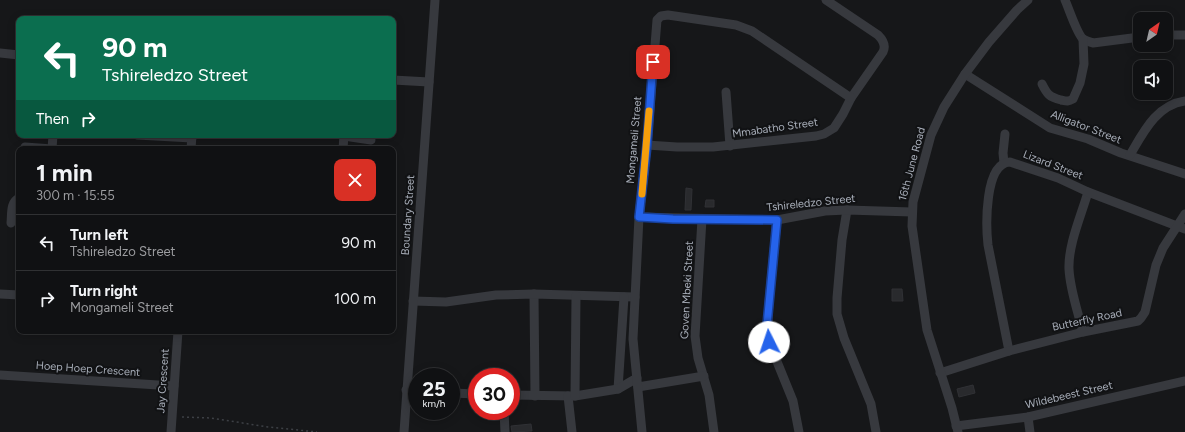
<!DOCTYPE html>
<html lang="en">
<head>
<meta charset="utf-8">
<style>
  body { margin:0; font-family:Figtree,sans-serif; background:#1e1f21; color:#f1f3f6; height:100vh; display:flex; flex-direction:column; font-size:15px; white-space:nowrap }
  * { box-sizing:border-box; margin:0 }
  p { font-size:13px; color:#9c9da0 }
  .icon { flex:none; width:22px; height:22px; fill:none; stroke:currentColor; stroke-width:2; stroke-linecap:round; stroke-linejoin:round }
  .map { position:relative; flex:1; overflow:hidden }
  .panel { position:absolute; left:16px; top:146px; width:380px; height:188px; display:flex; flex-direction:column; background:#101113; border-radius:8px; box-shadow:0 2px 10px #0003,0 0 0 1px #303133 }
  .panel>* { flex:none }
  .guide { position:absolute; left:16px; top:16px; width:380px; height:122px; border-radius:8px; box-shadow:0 2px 10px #0003,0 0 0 1px #303133; background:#0b6e4f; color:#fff; overflow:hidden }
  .needle { width:26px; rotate:34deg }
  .tools { position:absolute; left:1133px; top:12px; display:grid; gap:8px }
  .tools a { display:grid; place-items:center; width:40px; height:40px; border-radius:8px; background:#101113; box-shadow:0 2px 10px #0003,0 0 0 1px #303133; font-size:20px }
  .speed { position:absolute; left:408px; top:368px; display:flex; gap:8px; font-size:20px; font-weight:700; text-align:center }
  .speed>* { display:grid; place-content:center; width:52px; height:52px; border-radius:50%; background:#101113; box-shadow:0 2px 10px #0003,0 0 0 1px #303133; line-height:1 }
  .speed small { font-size:10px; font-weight:400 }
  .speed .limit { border:6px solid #d22; background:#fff; color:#111 }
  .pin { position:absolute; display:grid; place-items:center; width:34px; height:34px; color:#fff; margin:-17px; border-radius:8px; box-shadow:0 2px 6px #0006 }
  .me { position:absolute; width:44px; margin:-22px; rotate:356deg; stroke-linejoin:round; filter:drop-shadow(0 0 3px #0008) }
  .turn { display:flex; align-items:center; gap:14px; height:84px; padding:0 20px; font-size:18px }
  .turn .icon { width:52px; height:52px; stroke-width:2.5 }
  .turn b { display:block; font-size:28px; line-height:34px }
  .then { display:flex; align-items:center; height:38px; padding:0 20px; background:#0003; gap:8px; font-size:15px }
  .round { display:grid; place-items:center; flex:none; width:42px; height:42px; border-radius:8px; background:#1e1f21 }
  .head { display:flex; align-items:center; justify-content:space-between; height:68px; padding:0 20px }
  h1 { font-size:24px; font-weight:700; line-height:30px }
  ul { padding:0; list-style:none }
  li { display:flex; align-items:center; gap:12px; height:56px; padding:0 20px; border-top:1px solid #303133 }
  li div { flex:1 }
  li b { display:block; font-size:15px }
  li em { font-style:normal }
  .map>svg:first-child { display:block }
  .building { fill:#292a2d; stroke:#303135 }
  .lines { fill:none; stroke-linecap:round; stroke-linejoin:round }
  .path { stroke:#3d4045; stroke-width:1.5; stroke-dasharray:2 3; stroke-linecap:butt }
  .minor { stroke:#37393e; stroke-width:9 }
  .route-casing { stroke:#184099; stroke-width:10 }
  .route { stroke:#2563eb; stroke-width:7 }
  .slow { stroke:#f59e0b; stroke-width:7 }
  .labels { text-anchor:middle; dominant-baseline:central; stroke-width:4; stroke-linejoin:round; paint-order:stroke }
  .street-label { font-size:11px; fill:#a8aeb9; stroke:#111214 }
</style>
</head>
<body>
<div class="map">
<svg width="1185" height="432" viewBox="0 0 1185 432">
  <rect width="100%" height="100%" fill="#161719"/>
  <g class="building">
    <path d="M686,188L692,189L691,210H685Z"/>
    <path d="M706,200H714V207H705Z"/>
    <path d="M892,289H902L903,301H892Z"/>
    <path d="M973,385L975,393L959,397L957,389Z"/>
    <path d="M531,424L532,431L512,432L511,426Z"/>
  </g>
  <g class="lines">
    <path class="path" d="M182,417L211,418L268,427L317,432"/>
    <g class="minor">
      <path d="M1065,0C1069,9 1077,34 1083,39C1086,41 1090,42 1093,43L1140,37"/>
      <path d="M1166,35H1185"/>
      <path d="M0,53L19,55"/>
      <path d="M965,74L1050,128L1088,139L1121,153L1185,174"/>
      <path d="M393,80L429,82"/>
      <path d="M1042,84C1047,94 1049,97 1061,100C1066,101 1068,102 1073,99L1080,83L1084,64L1083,39"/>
      <path d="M726,92L730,146"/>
      <path d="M137,135L192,138"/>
      <path d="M344,136L371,140"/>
      <path d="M647,145L677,147H713L816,136L824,134L834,128L843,114L851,98L883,52C886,46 883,40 878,35L826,0"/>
      <path d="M25,147L52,149"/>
      <path d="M52,149L53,135"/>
      <path d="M191,149L192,135"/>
      <path d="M343,149L344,135"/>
      <path d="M1130,155C1143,133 1156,105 1185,101"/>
      <path d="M1004,163L1003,153L1005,134"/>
      <path d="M847,210L842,240L837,298V314L844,338L871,404L876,432"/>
      <path d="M639,217L777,220L825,211L847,210L912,212"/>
      <path d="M702,219L695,336L698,358L709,395L714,432"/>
      <path d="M777,220L769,302L767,337L793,401L799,432"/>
      <path d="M11,223C12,214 10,202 19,198"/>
      <path d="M0,294L19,295"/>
      <path d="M534,294L535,396"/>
      <path d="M413,301L446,302L496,295L534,294L635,297"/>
      <path d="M1083,332C1078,312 1070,290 1069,269C1068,245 1081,216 1088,192"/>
      <path d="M1009,351L988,245C986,227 984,163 1010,162L1058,178L1088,192L1185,229"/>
      <path d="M940,373L1009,351L1083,332L1138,321L1141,318L1145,312L1156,265L1163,248L1185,214"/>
      <path d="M0,375L174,386"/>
      <path d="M638,387L704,376"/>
      <path d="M618,389L624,297"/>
      <path d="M406,390L417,391"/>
      <path d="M451,393L477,394"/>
      <path d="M511,395L575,396L618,389L637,378"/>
      <path d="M568,396L572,432"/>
      <path d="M575,396L576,296"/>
      <path d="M504,411L505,432"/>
      <path d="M1028,417L1030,432"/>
      <path d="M956,426L1028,417L1185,381"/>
      <path d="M171,432L178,331"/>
      <path d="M404,432L435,0"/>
      <path d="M642,432L633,339L639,217L647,145L657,20L661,16L668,15L736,25L752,31L851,98"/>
      <path d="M958,432L952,408L927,330L912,226L913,202L931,135L944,107L965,74L989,42L1017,10L1028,0"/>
    </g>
  </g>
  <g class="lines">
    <defs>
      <path id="route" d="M653,62L647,145L639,217L673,219L777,220L767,325L769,342"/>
    </defs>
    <use href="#route" class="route-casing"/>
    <use href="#route" class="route"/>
    <path class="slow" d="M642,194L649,111"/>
  </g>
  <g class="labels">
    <g class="street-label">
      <text transform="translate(1086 127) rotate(21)">Alligator Street</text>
      <text transform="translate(775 128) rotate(-8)">Mmabatho Street</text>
      <text transform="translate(634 140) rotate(-85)">Mongameli Street</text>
      <text transform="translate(912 164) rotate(-75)">16th June Road</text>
      <text transform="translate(1053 165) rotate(21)">Lizard Street</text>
      <text transform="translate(811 203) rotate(-6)">Tshireledzo Street</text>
      <text transform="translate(408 215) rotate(-86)">Boundary Street</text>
      <text transform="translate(687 290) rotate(-87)">Goven Mbeki Street</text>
      <text transform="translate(1087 320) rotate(-12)">Butterfly Road</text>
      <text transform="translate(88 369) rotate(4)">Hoep Hoep Crescent</text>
      <text transform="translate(163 381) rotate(-86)">Jay Crescent</text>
      <text transform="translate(1069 395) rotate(-13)">Wildebeest Street</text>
    </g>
  </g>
</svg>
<div class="tools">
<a><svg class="needle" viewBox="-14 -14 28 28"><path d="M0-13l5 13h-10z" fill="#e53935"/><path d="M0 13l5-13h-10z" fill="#9c9da0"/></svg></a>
<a><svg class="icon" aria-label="sound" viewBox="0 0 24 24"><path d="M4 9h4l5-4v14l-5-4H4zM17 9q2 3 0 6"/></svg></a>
</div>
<div class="speed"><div>25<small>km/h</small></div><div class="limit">30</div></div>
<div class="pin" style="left:653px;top:62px;background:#d93025"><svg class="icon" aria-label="arrive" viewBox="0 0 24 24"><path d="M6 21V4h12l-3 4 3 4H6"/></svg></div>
<svg class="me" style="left:769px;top:342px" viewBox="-20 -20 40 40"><circle r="19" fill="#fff"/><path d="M0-13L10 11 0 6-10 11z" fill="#2563eb"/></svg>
<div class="guide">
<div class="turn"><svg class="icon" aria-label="left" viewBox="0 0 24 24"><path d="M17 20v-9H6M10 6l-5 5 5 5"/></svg><div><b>90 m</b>Tshireledzo Street</div></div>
<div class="then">Then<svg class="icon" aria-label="right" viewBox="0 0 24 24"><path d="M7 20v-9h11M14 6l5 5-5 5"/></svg></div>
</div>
<section class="panel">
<div class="head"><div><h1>1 min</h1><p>300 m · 15:55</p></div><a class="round" style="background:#d93025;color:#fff"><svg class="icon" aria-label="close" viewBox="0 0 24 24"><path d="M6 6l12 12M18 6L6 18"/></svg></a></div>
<ul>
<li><svg class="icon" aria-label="left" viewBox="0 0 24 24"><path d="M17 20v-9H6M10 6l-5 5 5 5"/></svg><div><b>Turn left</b><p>Tshireledzo Street</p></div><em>90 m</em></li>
<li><svg class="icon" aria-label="right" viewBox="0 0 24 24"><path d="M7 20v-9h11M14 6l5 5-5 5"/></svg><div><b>Turn right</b><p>Mongameli Street</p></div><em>100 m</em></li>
</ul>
</section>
</div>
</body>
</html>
